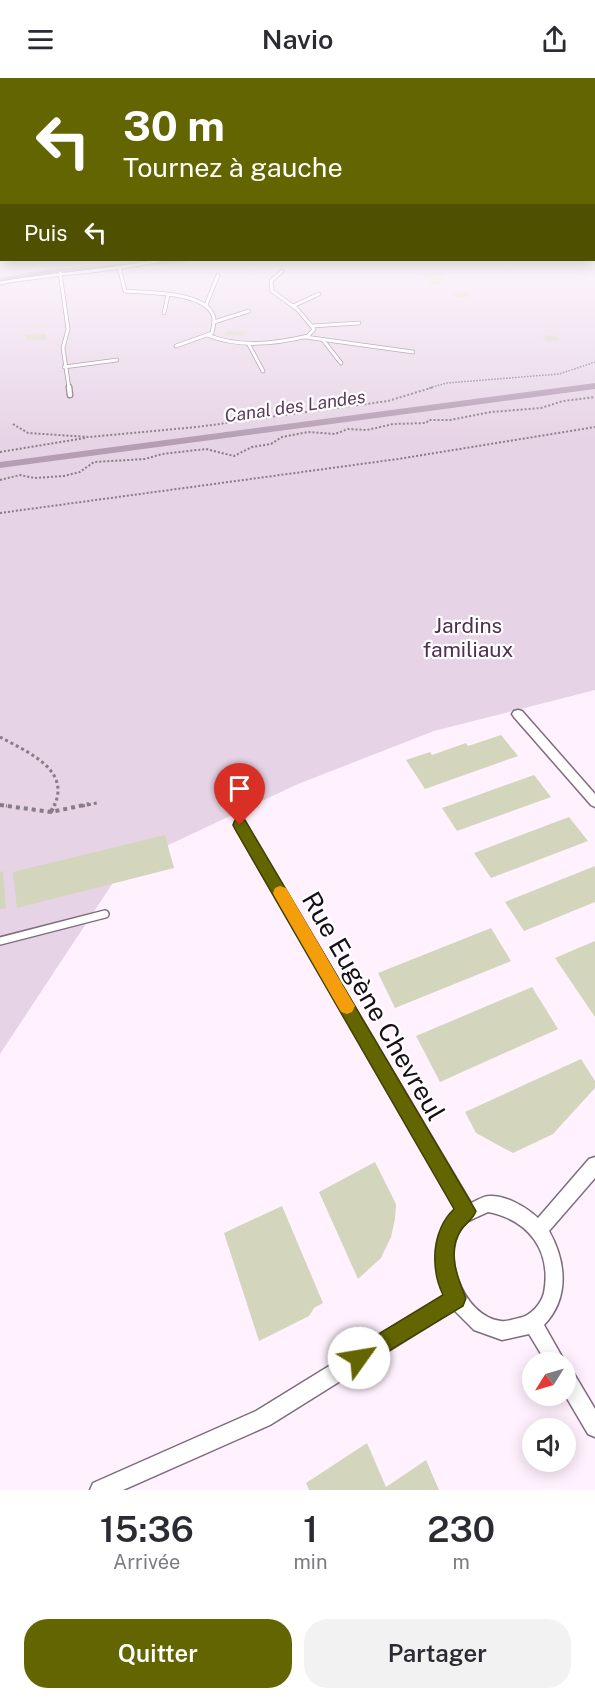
<!DOCTYPE html>
<html lang="fr">
<head>
<meta charset="utf-8">
<style>
  body { margin:0; font-family:"Public Sans",sans-serif; background:#f2f2f3; color:#2b2b33; height:100vh; display:flex; flex-direction:column; font-size:22px; white-space:nowrap }
  * { box-sizing:border-box; margin:0 }
  p { font-size:20px; color:#7c7c81 }
  .icon { flex:none; width:33px; height:33px; fill:none; stroke:currentColor; stroke-width:2; stroke-linecap:round; stroke-linejoin:round }
  .map { position:relative; height:1412px; overflow:hidden }
  .panel { display:flex; flex-direction:column; background:#fff; flex:1 }
  .panel>* { flex:none }
  .top-card { position:absolute; left:0px; top:0px; width:596px; height:183px; box-shadow:0 3px 15px #0003; background:#636500; color:#fff; overflow:hidden }
  .needle { width:39px; rotate:233deg }
  .controls { position:absolute; left:522px; top:1274px; display:grid; gap:12px }
  .controls a { display:grid; place-items:center; width:54px; height:54px; border-radius:50%; background:#fff; box-shadow:0 3px 15px #0003; font-size:30px }
  .pin { position:absolute; display:grid; place-items:center; width:51px; height:51px; color:#fff; margin:-62px -26px; border-radius:50% 50% 50% 0; rotate:-45deg; box-shadow:0 0 6px #0007 }
  .pin .icon { rotate:45deg }
  .me { position:absolute; width:66px; margin:-33px; rotate:58deg; stroke-linejoin:round; filter:drop-shadow(0 0 4px #0008) }
  .turn { display:flex; align-items:center; gap:21px; height:126px; padding:0 24px; font-size:27px }
  .turn .icon { width:78px; height:78px; stroke-width:2.5 }
  .turn b { display:block; font-size:42px; line-height:51px }
  .then { display:flex; align-items:center; height:57px; padding:0 24px; background:#0003; gap:12px; font-size:22px }
  .eta { display:flex; justify-content:space-evenly; align-items:center; height:102px; text-align:center }
  .eta b { font-size:36px; font-weight:600; line-height:42px }
  .button { display:flex; gap:12px; margin-top:auto; padding:12px 24px }
  .button a { flex:1; height:69px; border-radius:24px; background:#636500; color:#fff; font-size:24px; font-weight:600; line-height:69px; text-align:center }
  .button a+a { background:#f2f2f3; color:#2b2b33 }
  header { display:flex; justify-content:space-between; align-items:center; height:78px; padding:0 24px; background:#fff; font-size:27px; font-weight:600 }
  .map>svg:first-child { display:block }
  .green { fill:#e6d3e5 }
  .lines { fill:none; stroke-linecap:round; stroke-linejoin:round }
  .canal { fill:#b59eb4; fill-rule:evenodd }
  .building { fill:#d3d5bc }
  .service-far2-casing { stroke:#7e6c7e; stroke-width:4.5 }
  .service-far1-casing { stroke:#7e6c7e; stroke-width:7 }
  .service-casing { stroke:#7e6c7e; stroke-width:10 }
  .minor-casing { stroke:#7e6c7e; stroke-width:3 }
  .path-far3 { stroke:#877d86; stroke-width:1.5; stroke-dasharray:1.5 1.5; stroke-linecap:butt }
  .path-far2 { stroke:#877d86; stroke-width:2; stroke-dasharray:2 2; stroke-linecap:butt }
  .path-far1 { stroke:#877d86; stroke-width:3; stroke-dasharray:3 3; stroke-linecap:butt }
  .path { stroke:#877d86; stroke-width:4; stroke-dasharray:4 4; stroke-linecap:butt }
  .service-far2 { stroke:#fff; stroke-width:3 }
  .service-far1 { stroke:#fff; stroke-width:4.5 }
  .service { stroke:#fff; stroke-width:7 }
  .minor { fill:#fff; fill-rule:evenodd }
  .route { fill:#636500; stroke:#404200; stroke-width:1.5 }
  .slow { fill:#f59e0b }
  .labels { text-anchor:middle; dominant-baseline:central; stroke-width:4.5; stroke-linejoin:round; paint-order:stroke }
  .far-water-label { font-size:18px; font-style:italic; fill:#5c3a5c; stroke:#fff }
  .park-label { font-size:21px; fill:#502e4f; stroke:#fff }
  .near-street-label { font-size:26px; fill:#160f16; stroke:#fff }
</style>
</head>
<body>
<header><svg class="icon" aria-label="menu" viewBox="0 0 24 24"><path d="M4 6h16M4 12h16M4 18h16"/></svg>Navio<svg class="icon" aria-label="share" viewBox="0 0 24 24"><path d="M12 15V3M7 8l5-5 5 5M5 13v7h14v-7"/></svg></header>
<div class="map">
<svg width="595" height="1412" viewBox="0 0 595 1412">
  <rect width="100%" height="100%" fill="#fff2fe"/>
  <path class="green" d="M0,167L2,182H594L595,167V612L434,653L298,706L124,788L0,976Z"/>
  <g class="lines">
    <g class="canal">
      <path d="M166,182H191L187,184L155,187L151,185Z"/>
      <path d="M139,184H142V188L47,198L0,206V200L47,192Z"/>
      <path d="M595,305V311L0,390V384Z"/>
    </g>
  </g>
  <g class="building">
    <path d="M439,195L446,202H438L441,206L431,207L422,197Z"/>
    <path d="M465,213L470,218L456,220L452,215Z"/>
    <path d="M227,253H245L243,258L225,257Z"/>
    <path d="M43,256H46L47,261L27,263L26,257Z"/>
    <path d="M555,257L560,262L547,264L542,258Z"/>
    <path d="M501,657L518,678L425,711L406,682L430,674L432,677L466,665L468,668Z"/>
    <path d="M534,697L551,719L457,753L442,730Z"/>
    <path d="M569,739L588,763L491,800L474,775Z"/>
    <path d="M165,757L174,790L17,830L13,794Z"/>
    <path d="M595,788V824L524,853L505,824Z"/>
    <path d="M3,793L6,830L0,831V794Z"/>
    <path d="M491,850L511,883L395,930L378,895Z"/>
    <path d="M595,863V939L555,880Z"/>
    <path d="M532,909L558,951L440,1004L416,958Z"/>
    <path d="M581,981L595,1003V1010L553,1056L513,1075L476,1055L465,1034Z"/>
    <path d="M375,1084L396,1126L395,1141L391,1159L381,1180L358,1201L319,1114Z"/>
    <path d="M282,1128L323,1225L314,1230L309,1238L259,1263L224,1155Z"/>
    <path d="M367,1365L386,1409L426,1382L439,1412H309L306,1405Z"/>
  </g>
  <g class="lines">
    <defs>
      <g id="service-far2">
        <path d="M119,189L125,213C146,215 210,213 214,241C214,245 213,251 212,255L176,268"/>
        <path d="M60,195L68,251L63,270L69,310"/>
        <path d="M0,205C53,195 108,194 161,182"/>
        <path d="M206,227L218,197"/>
        <path d="M293,228L319,216"/>
        <path d="M164,235L168,217"/>
        <path d="M214,244L249,233"/>
        <path d="M312,248L359,245"/>
        <path d="M207,257C240,270 274,266 308,258L314,251L297,231L272,213L271,203L282,193"/>
        <path d="M305,259L413,274"/>
        <path d="M323,262L341,285"/>
        <path d="M248,265L263,293"/>
        <path d="M64,289L117,282"/>
      </g>
      <path id="service-far1" d="M69,309L70,317"/>
      <path id="service" d="M0,863L105,836"/>
      <g id="minor">
        <path d="M518,632L522,633L595,716V729L591,727L514,639L512,636L514,633Z"/>
        <path d="M240,742L244,743L471,1125C476,1123 483,1118 489,1118C506,1117 526,1129 538,1140L589,1081L595,1079V1100L549,1153C566,1183 570,1220 544,1247L565,1284H546L529,1256L502,1262L474,1252L454,1232L270,1347L123,1412H90L93,1405L256,1333L446,1216C436,1199 431,1170 442,1151C446,1145 451,1138 456,1132L236,751L234,747L236,743ZM488,1134C529,1142 552,1173 544,1215C541,1226 531,1238 519,1240C514,1241 507,1244 501,1243C463,1239 436,1171 467,1144C473,1140 482,1137 488,1134Z"/>
        <path d="M566,1292L573,1294L595,1331V1359L588,1356L565,1317Z"/>
      </g>
    </defs>
    <use href="#service-far2" class="service-far2-casing"/>
    <use href="#service-far1" class="service-far1-casing"/>
    <use href="#service" class="service-casing"/>
    <use href="#minor" class="minor-casing"/>
    <path class="path-far3" d="M429,310L447,305L559,296L595,284"/>
    <g class="path-far2">
      <path d="M13,346L28,355L89,359L197,349L388,323L434,309"/>
      <path d="M0,374L85,360"/>
      <path d="M0,402L20,397L34,400L64,398L80,394L94,384L145,381L162,376L206,371L234,378L252,369L271,366L282,359L308,354L335,356L348,351L367,352L393,346L426,345L429,342H450L491,334L541,330L563,323L595,319"/>
      <path d="M0,435L398,381L595,349"/>
    </g>
    <g class="path-far1">
      <path d="M0,659C25,673 72,691 54,728"/>
      <path d="M0,727L7,728"/>
      <path d="M82,728L97,725"/>
    </g>
    <g class="path">
      <path d="M0,727L51,734L89,726"/>
      <path d="M51,734L55,726"/>
    </g>
    <use href="#service-far2" class="service-far2"/>
    <use href="#service-far1" class="service-far1"/>
    <use href="#service" class="service"/>
    <use href="#minor" class="minor"/>
  </g>
  <linearGradient id="sky" x2="0" y2="1"><stop stop-color="#93abd3"/><stop offset="0.46" stop-color="#fff9ff"/><stop offset="1" stop-color="#fff9ff" stop-opacity="0"/></linearGradient>
  <rect width="595" height="364" fill="url(#sky)"/>
  <path class="route" d="M240,741L245,742L476,1133C473,1142 466,1144 461,1152C447,1173 457,1199 466,1220L463,1228L359,1291L352,1287L349,1280L352,1272L443,1217C430,1190 432,1152 454,1131L235,751L233,747L235,742Z"/>
  <path class="slow" d="M280,808L286,810L352,923L355,928L352,934L347,936L341,934L275,819L273,815L275,810Z"/>
  <g class="labels">
    <g class="far-water-label">
      <text transform="translate(295 328) rotate(-8)">Canal des Landes</text>
    </g>
    <g class="park-label">
      <text x="468" y="547">Jardins<tspan x="468" dy="24">familiaux</tspan></text>
    </g>
    <g class="near-street-label">
      <text transform="translate(374 928) rotate(60)">Rue Eugène Chevreul</text>
    </g>
  </g>
</svg>
<div class="controls">
<a><svg class="needle" viewBox="-14 -14 28 28"><path d="M0-13l5 13h-10z" fill="#e53935"/><path d="M0 13l5-13h-10z" fill="#7c7c81"/></svg></a>
<a><svg class="icon" aria-label="sound" viewBox="0 0 24 24"><path d="M4 9h4l5-4v14l-5-4H4zM17 9q2 3 0 6"/></svg></a>
</div>
<div class="pin" style="left:240px;top:747px;background:#d93025"><svg class="icon" aria-label="arrive" viewBox="0 0 24 24"><path d="M6 21V4h12l-3 4 3 4H6"/></svg></div>
<svg class="me" style="left:359px;top:1280px" viewBox="-20 -20 40 40"><circle r="19" fill="#fff"/><path d="M0-13L10 11 0 6-10 11z" fill="#636500"/></svg>
<div class="top-card">
<div class="turn"><svg class="icon" aria-label="left" viewBox="0 0 24 24"><path d="M17 20v-9H6M10 6l-5 5 5 5"/></svg><div><b>30 m</b>Tournez à gauche</div></div>
<div class="then">Puis<svg class="icon" aria-label="left" viewBox="0 0 24 24"><path d="M17 20v-9H6M10 6l-5 5 5 5"/></svg></div>
</div>
</div>
<section class="panel">
<div class="eta">
<div><b>15:36</b><p>Arrivée</p></div>
<div><b>1</b><p>min</p></div>
<div><b>230</b><p>m</p></div>
</div>
<div class="button"><a>Quitter</a><a>Partager</a></div>
</section>
</body>
</html>
